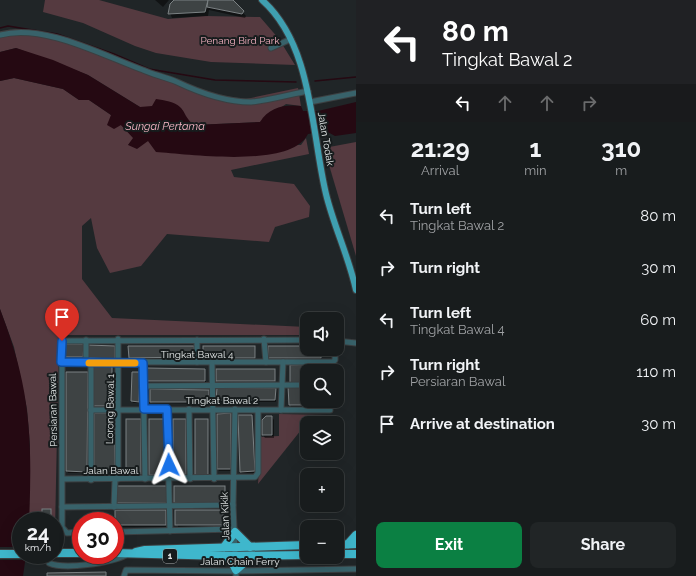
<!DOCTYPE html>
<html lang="en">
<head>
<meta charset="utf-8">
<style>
  body { margin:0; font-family:Raleway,sans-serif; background:#212526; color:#f1f3f6; height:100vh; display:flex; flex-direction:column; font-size:15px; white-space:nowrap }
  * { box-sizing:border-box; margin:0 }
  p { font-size:13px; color:#9fa1a4 }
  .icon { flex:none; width:22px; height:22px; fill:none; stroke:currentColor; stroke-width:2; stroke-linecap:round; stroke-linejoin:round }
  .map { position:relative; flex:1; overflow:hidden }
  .side { display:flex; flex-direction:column; background:#181c1d; width:340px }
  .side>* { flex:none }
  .top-card { background:#202124; color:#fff; overflow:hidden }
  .fabs { position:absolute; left:300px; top:312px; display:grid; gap:8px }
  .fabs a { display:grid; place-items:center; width:44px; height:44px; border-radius:8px; background:#181c1d; box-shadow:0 4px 16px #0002,0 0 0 1px #363a3b; font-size:20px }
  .speed { position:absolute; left:12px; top:512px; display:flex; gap:8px; font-size:20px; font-weight:700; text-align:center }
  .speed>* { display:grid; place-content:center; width:52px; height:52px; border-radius:50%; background:#181c1d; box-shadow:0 4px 16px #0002,0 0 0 1px #363a3b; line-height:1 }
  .speed small { font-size:10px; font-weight:400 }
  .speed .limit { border:6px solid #d22; background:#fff; color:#111 }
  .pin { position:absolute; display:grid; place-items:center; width:34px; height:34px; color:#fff; margin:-41px -17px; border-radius:50% 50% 50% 0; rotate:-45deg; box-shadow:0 0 4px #0007 }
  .pin .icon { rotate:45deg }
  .me { position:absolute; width:44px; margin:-22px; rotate:358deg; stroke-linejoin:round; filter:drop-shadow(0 0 3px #0008) }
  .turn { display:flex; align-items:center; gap:14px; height:84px; padding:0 20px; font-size:18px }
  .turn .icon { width:52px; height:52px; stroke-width:2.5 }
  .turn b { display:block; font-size:28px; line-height:34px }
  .lanes { display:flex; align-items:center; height:38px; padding:0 20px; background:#0003; justify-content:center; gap:20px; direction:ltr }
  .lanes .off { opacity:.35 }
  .eta { display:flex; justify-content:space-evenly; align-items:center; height:68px; text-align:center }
  .eta b { font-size:24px; font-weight:700; line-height:28px }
  .action { display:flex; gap:8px; margin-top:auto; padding:8px 20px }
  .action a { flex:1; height:46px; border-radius:8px; background:#0b8043; color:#fff; font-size:16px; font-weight:700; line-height:46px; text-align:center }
  .action a+a { background:#212526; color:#f1f3f6 }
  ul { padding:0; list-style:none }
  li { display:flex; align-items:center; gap:12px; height:52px; padding:0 20px }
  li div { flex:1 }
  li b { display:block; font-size:15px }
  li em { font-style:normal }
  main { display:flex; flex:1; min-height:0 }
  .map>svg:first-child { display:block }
  .green { fill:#553a40 }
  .water { fill:#250912 }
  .pier { fill:#202527 }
  .shadow { fill:#0007 }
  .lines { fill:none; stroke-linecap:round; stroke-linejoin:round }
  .stream { stroke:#250912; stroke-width:1.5 }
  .building { fill:#3e4344; stroke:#7b8183 }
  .minor-casing { stroke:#3c4042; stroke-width:7 }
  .major-casing { stroke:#3c4042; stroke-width:8 }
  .highway-casing { stroke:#3c4042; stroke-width:10 }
  .minor { stroke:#38626a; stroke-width:5 }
  .major { stroke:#3f9fb0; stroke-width:6 }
  .highway { stroke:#3fb7cc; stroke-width:8 }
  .route-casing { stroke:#114b97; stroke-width:10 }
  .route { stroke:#1a73e8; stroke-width:7 }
  .slow { stroke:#f59e0b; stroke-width:7 }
  .labels { text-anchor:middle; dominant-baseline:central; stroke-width:4; stroke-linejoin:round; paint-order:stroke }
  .shield { fill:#171c1d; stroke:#a7acac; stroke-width:1 }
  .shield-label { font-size:9px; font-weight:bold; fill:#e5e9e9 }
  .park-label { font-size:10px; fill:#f2b0bf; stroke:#171c1d }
  .street-label { font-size:10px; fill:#e5e9e9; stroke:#171c1d }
  .water-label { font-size:11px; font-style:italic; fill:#f8b7c6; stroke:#171c1d }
</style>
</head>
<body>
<main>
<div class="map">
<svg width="356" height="576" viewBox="0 0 356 576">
  <rect width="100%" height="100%" fill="#202527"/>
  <g class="green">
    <path d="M45,0H99L168,19L205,16L260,17L279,39L295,65L211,62L156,53L135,46L83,23L43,12Z"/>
    <path d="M17,29L72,42L215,95L246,99L298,88L301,106L286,104L260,122L194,125L187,120L181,108L140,107L88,75L16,48L0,52V32Z"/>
    <path d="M14,78L63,89L79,100H89L111,115L134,138L128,145L148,141L301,145L306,138L309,154L231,170L234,177L294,184L310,206L309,217L275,227L269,242L167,234L141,266L110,273L97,248L91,218L82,226V279L112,318L307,327V335H59L55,531V521H29L30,445L27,409L14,347L0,309V81Z"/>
    <path d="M356,142V256L324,148Z"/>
    <path d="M279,414L328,415L305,425L258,484L261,437L279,436Z"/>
  </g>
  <g class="water">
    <path d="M16,48L53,60L88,75L140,107L152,106L156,99C164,100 175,102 180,107C186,113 185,118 194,125L260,122C269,107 285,104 301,106L303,111H318L356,102V133L335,136L326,131L308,134C291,169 189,154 156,152L148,141L137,149L128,145L133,138L121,125L114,129L107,125L111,115L89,100H79L63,89L14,78L0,81V52Z"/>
    <path d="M0,309C9,333 17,356 22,381C32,428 31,474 29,521H21V555H26L23,576H0Z"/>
  </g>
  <path class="pier" d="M0,547H21V555H28L27,560H0Z"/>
  <g class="shadow">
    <path d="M155,0H169L163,7Z"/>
    <path d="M175,0H231L246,16L245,18L209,10L208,16L172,18L170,13Z"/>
    <path d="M84,347V359L66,358L65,357Z"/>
    <path d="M115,347V360H90L89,358Z"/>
    <path d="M194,347L195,359H131L130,357Z"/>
    <path d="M255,347L256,360L205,359L204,358Z"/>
    <path d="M307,347V349H321V359H270L269,357Z"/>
    <path d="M323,365L324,371H307V401H323V406L291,407L289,387H293L291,366Z"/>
    <path d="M112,367L113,407H95L94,405Z"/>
    <path d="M205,370L206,383L148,382L147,380Z"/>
    <path d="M274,370L275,383H218L217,381Z"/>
    <path d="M67,373H87L88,375L87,473H68L67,471Z"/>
    <path d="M133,373H139L141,375L139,403H133L132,401Z"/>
    <path d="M275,389L276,402H219L218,400Z"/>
    <path d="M208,391L209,404L152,403L151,401Z"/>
    <path d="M114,414L115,473H97L95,471Z"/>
    <path d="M231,414L232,471H219L218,469Z"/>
    <path d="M252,416L255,473H242L241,472Z"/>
    <path d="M272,417L274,420V438H265L263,435Z"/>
    <path d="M141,420L142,475H128L127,474Z"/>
    <path d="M185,420L187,479H175Z"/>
    <path d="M208,420L209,478L197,479Z"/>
    <path d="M165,422V476H151L150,474Z"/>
    <path d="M166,487L167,505L118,504L117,503Z"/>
    <path d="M225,487V504H176L175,502Z"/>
    <path d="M50,510L52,521H43Z"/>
    <path d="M165,511L166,527H117L116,525Z"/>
    <path d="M176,511H222L223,527H178Z"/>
  </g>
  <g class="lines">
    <g class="stream">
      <path d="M0,28L8,26L57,34L114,54L149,69L215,80L296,82"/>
      <path d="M315,81L356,77"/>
    </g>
  </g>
  <g class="building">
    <path d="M174,0H208L205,12L168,14L170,4Z"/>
    <path d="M208,0H233L244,11L242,14L207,7Z"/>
    <path d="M64,344H84L83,357H64Z"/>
    <path d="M88,345L115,346V359L88,358Z"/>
    <path d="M128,346H194L195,357L129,358Z"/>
    <rect x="203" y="346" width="52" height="12"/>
    <path d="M268,346H307V349H321V358H268Z"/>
    <path d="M324,364V371H307V384H290V365Z"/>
    <rect x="93" y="366" width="19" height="40"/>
    <path d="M146,368L205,369V381H146Z"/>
    <rect x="216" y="369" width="59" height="12"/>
    <path d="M66,372H88L87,472L66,471Z"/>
    <path d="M132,372H140L139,402L131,401Z"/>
    <path d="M288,386H307V401H323V405H289Z"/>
    <path d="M217,388H276L275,400H216Z"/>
    <path d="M150,389L209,390V402H150Z"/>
    <path d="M94,413H114L115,471L94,472Z"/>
    <path d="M231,413V469H217V414Z"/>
    <path d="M238,415H252L255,471L240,472Z"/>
    <path d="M266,416H272V435H262V420Z"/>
    <rect x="126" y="419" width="15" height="55"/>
    <rect x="149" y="419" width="16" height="56"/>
    <rect x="173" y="419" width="13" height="58"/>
    <rect x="195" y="419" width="13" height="58"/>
    <rect x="116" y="486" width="51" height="17"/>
    <rect x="174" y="486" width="51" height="17"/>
    <rect x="42" y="509" width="9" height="12"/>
    <rect x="115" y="510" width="51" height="15"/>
    <rect x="175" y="510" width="48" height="15"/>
    <path d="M106,572V576H47V573Z"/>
  </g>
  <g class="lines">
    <defs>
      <g id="minor">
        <path d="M0,35C43,23 102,55 143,70C154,75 166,77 177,82C198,92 227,102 251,102C267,101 291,94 308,91"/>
        <path d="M271,48L291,39"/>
        <path d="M310,102L356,93"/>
        <path d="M264,339L266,362"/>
        <path d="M86,340V363"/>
        <path d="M337,341L356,343"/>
        <path d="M61,362H333L335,360V349"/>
        <path d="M197,362V340"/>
        <path d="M91,363V480"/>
        <path d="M143,363L145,479"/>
        <path d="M212,363L214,479"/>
        <path d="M144,386L307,385"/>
        <path d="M167,409L170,531"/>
        <path d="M189,409L190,479"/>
        <path d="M235,409L233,505L236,576"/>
        <path d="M91,410H330"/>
        <path d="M281,410L283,362"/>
        <path d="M63,479L255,477L258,473V410"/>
        <path d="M118,479V339"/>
        <path d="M62,507L233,505"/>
        <path d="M114,507L115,480"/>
        <path d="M81,532L67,533L62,527V341L307,340"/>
        <path d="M115,532L234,529"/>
        <path d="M45,555L49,563C64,570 111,563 126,555"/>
        <path d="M124,576L126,570L236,571L356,569"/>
      </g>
      <path id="major" d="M262,0C313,45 311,132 326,194C334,227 349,257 356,290"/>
      <g id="highway">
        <path d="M348,544L356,535"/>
        <path d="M337,545L356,544"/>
        <path d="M224,547L235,532L250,547"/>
        <path d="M136,552L145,550L307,545"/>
        <path d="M55,553H81"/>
        <path d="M115,553L224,556L307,555"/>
        <path d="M0,554H21"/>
        <path d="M337,554H356"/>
        <path d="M224,556L233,564L236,570L252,556"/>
      </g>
    </defs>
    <use href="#minor" class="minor-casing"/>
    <use href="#major" class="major-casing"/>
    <use href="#highway" class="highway-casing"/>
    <use href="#minor" class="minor"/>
    <use href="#major" class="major"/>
    <use href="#highway" class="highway"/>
  </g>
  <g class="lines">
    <defs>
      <path id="route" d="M62,341L61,362L143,363L144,409H167L169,465"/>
    </defs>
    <use href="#route" class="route-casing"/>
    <use href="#route" class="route"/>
    <path class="slow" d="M89,363H135"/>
  </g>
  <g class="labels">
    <rect class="shield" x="163" y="549" width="14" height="14" rx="3"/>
    <g class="shield-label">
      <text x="170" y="556">1</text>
    </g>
    <g class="park-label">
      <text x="240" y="40">Penang Bird Park</text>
    </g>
    <g class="street-label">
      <text transform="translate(326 139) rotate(80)">Jalan Todak</text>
      <text x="197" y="354">Tingkat Bawal 4</text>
      <text x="222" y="400">Tingkat Bawal 2</text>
      <text transform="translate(110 409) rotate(-89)">Lorong Bawal 1</text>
      <text transform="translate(53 410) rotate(-91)">Persiaran Bawal</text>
      <text x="111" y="470">Jalan Bawal</text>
      <text transform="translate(225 516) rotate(-92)">Jalan Kikik</text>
      <text x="240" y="561">Jalan Chain Ferry</text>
    </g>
    <g class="water-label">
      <text x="165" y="126">Sungai Pertama</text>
    </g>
  </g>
</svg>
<div class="fabs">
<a><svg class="icon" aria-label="sound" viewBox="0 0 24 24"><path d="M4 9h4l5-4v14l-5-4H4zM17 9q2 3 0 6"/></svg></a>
<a><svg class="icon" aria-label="search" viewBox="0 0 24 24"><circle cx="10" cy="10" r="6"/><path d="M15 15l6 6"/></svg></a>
<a><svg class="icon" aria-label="layers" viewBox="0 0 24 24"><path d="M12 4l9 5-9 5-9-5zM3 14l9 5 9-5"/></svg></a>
<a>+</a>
<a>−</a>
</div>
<div class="speed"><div>24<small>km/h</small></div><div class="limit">30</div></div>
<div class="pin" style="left:62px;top:341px;background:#d93025"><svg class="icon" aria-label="arrive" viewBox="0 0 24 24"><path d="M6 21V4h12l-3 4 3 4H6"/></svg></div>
<svg class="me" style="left:169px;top:465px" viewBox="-20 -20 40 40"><path d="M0-17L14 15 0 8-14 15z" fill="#1a73e8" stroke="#fff" stroke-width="4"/></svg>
</div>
<section class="side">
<div class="top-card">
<div class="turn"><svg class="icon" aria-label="left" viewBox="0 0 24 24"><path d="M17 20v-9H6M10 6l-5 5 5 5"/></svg><div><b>80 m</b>Tingkat Bawal 2</div></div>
<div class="lanes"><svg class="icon" aria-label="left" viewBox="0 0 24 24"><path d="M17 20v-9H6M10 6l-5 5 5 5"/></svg><svg class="icon off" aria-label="ahead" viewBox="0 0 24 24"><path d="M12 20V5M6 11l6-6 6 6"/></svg><svg class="icon off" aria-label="ahead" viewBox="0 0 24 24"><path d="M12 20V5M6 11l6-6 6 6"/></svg><svg class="icon off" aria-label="right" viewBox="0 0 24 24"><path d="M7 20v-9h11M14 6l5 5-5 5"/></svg></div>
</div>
<div class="eta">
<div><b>21:29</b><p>Arrival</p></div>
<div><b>1</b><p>min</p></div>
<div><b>310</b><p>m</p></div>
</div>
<ul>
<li><svg class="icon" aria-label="left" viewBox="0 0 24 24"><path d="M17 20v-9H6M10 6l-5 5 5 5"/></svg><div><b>Turn left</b><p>Tingkat Bawal 2</p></div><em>80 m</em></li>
<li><svg class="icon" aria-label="right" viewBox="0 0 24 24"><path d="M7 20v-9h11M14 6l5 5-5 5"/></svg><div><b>Turn right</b></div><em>30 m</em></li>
<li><svg class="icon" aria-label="left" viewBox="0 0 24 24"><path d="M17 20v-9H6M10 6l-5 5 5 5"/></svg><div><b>Turn left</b><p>Tingkat Bawal 4</p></div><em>60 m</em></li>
<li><svg class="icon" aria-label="right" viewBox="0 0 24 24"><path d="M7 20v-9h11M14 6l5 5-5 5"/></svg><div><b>Turn right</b><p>Persiaran Bawal</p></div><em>110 m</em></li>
<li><svg class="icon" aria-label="arrive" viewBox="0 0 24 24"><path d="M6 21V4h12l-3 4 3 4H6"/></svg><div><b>Arrive at destination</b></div><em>30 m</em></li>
</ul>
<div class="action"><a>Exit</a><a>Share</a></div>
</section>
</main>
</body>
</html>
